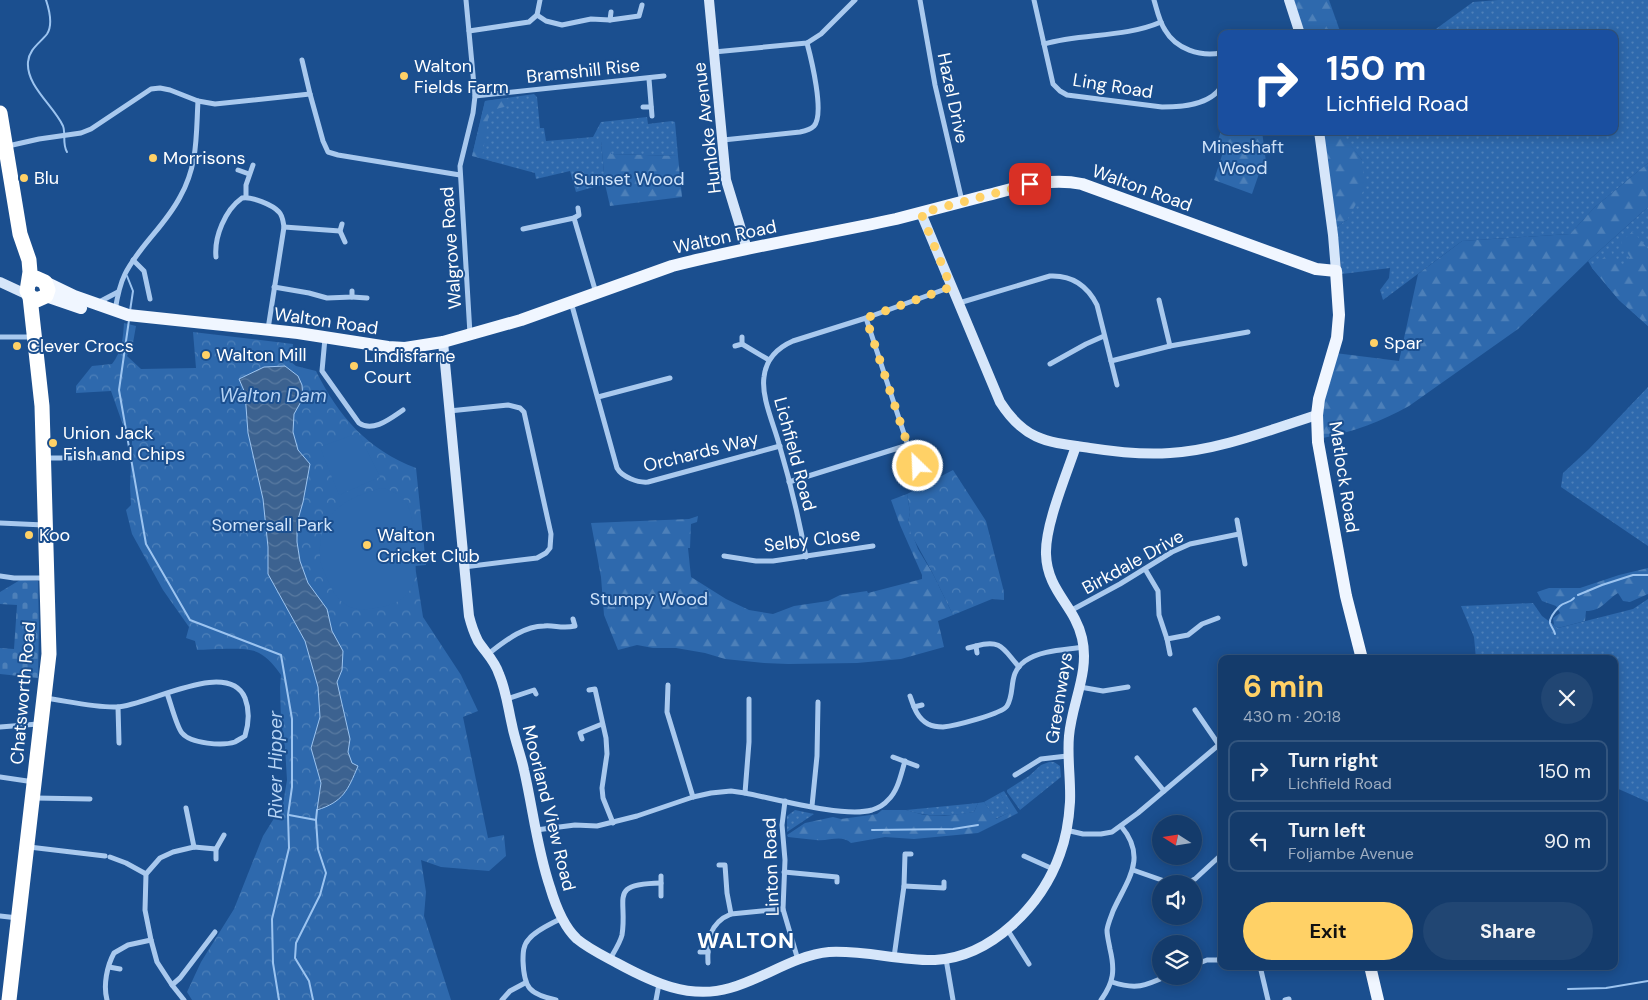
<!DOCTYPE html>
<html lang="en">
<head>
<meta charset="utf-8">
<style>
  body { margin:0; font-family:"DM Sans",sans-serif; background:#214673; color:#f1f3f6; height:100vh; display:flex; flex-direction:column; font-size:19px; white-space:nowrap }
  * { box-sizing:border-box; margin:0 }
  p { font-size:16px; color:#9dadc1 }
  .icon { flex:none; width:28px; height:28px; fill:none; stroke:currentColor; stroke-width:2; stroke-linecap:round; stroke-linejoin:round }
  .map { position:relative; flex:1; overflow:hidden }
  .details { position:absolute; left:1218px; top:655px; width:400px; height:315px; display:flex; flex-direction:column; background:#143b6b; border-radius:10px; box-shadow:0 2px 12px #0003,0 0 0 1px #33557e }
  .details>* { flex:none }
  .hud { position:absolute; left:1218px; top:30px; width:400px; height:105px; border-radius:10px; box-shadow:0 2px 12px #0003,0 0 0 1px #33557e; background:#1a4fa0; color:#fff; overflow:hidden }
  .needle { width:32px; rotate:282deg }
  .tools { position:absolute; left:1152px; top:815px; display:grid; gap:10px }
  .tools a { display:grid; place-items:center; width:50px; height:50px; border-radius:50%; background:#143b6b; box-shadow:0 2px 12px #0003,0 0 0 1px #33557e; font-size:25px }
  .pin { position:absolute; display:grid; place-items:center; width:42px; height:42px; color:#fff; margin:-21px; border-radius:10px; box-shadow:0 2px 8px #0006 }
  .me { position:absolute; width:55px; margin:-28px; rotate:336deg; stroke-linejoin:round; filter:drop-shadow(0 0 4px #0008) }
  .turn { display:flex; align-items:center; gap:18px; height:105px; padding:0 25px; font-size:22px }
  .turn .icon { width:65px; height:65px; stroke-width:2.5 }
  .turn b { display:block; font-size:35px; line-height:42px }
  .round { display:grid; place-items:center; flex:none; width:52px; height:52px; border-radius:26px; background:#214673 }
  .head { display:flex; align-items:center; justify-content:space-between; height:85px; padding:0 25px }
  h1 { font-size:30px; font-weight:700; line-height:38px; color:#ffd166 }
  .primary-button { display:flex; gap:10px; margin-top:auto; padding:10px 25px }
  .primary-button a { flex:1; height:58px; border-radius:30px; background:#ffd166; color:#111; font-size:20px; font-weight:700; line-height:58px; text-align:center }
  .primary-button a+a { background:#214673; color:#f1f3f6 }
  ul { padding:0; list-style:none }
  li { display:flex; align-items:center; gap:15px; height:62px; margin:0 10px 8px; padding:0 15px; border:2px solid #33557e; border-radius:10px }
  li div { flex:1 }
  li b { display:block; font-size:19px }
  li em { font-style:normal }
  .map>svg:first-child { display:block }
  .grass { fill:url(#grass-dots) }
  .forest { fill:url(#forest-firs) }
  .cemetery { fill:url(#cemetery-stones) }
  .park { fill:url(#park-crowns) }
  .garden { fill:#2e69ad }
  .water { fill:url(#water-waves); stroke:#9cc4f0 }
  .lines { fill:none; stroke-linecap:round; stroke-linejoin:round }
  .stream { stroke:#9cc4f0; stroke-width:2 }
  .street { stroke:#a9c9ee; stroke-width:5 }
  .secondary { stroke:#d6e6fa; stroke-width:10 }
  .primary { stroke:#f0f6ff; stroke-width:12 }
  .highway { stroke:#fff; stroke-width:15 }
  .route { stroke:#ffd166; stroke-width:9; stroke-dasharray:0 16.2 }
  .poi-dot { fill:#ffd166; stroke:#1b4f8f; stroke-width:2 }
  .labels { text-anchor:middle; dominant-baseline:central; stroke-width:4; stroke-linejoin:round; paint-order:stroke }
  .poi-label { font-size:18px; fill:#fff; stroke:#1b4f8f; text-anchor:start }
  .street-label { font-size:18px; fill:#fff; stroke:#1b4f8f }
  .park-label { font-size:18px; fill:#cfe3fa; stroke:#1b4f8f }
  .water-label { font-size:19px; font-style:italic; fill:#b5d3f5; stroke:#1b4f8f }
  .district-label { font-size:22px; font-weight:bold; letter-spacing:1px; fill:#fff; stroke:#1b4f8f }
</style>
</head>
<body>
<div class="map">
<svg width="1648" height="1000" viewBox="0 0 1648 1000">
  <defs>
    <pattern id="grass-dots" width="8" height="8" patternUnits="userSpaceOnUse" patternTransform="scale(1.25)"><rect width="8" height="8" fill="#2e69ad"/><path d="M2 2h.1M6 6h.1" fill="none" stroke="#4d80b9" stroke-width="1.8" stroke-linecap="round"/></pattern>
    <pattern id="forest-firs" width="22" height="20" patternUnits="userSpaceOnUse" patternTransform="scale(1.25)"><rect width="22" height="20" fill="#2e69ad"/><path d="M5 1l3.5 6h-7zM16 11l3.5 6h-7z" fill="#4d80b9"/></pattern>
    <pattern id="cemetery-stones" width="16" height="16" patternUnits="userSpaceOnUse" patternTransform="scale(1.25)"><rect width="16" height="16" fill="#2e69ad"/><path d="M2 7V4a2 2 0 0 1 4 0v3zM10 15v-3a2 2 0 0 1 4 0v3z" fill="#4d80b9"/></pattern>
    <pattern id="park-crowns" width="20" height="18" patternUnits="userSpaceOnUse" patternTransform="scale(1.25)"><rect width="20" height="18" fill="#2e69ad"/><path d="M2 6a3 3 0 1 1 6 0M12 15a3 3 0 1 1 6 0" fill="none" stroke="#4d80b9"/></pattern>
    <pattern id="water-waves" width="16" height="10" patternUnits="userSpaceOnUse" patternTransform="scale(1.25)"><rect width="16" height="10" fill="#3c6290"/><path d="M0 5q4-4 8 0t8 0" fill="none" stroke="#597aa1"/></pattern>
  </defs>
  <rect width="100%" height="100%" fill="#1b4f8f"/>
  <g class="grass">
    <path d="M1498,0H1648V163L1595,207L1570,234L1462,241L1383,300L1380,290L1389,278L1390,268L1342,274L1336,227L1347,220L1362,160L1341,133L1344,131H1614V34H1429L1473,2Z"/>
    <path d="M534,94L537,97L540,128H544L546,141L593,137L601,122L647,117L648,124L672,121L675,122L678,156L611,154L601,141L605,184L576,192L570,171L536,179L535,173L472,156L485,101Z"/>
    <path d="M1648,207V326L1619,300L1592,268L1588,261Z"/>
    <path d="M1648,387V546L1561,487L1563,473L1589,449Z"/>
    <path d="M1648,599V802L1614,787V659H1476L1474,637L1461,606L1533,603L1542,616L1558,628L1633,609Z"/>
    <path d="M1049,762H1054L1060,766L1061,777L1020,810L1007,792V790L1029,776L1041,765Z"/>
    <path d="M1000,793L1011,812L995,819L984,802Z"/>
    <path d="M978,803L974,812C952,816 928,818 906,810Z"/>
    <path d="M795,810L814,814L787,832V816Z"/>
  </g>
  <g class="forest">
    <path d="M1294,0H1329L1341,34H1304Z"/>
    <path d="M506,98L507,105L504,107L492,110L488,119L482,158L472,156L485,101Z"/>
    <path d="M1221,131H1262L1266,162H1263L1252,194L1214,180L1225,146L1217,143Z"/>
    <path d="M1323,131H1344L1342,133L1362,160L1365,188L1347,220L1336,227Z"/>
    <path d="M601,141H608L611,154L678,156L682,197L610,206L605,184Z"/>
    <path d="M1648,163V207L1588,261L1518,329L1409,406C1382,421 1353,432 1323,438C1321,403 1326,385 1335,353L1399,361L1418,274L1462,241L1570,234L1595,207Z"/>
    <path d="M1633,231L1648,249V326L1619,300L1592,268L1611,251L1616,262L1621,267L1630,257L1621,242Z"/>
    <path d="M907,494L910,512L908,523L918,549L933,574L953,615L938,621L944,647L901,659L857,663L788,664L764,663L725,659L705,653L676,648H653L637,645L618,650L604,615L601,577L591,523L689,519L698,516L697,522L691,524L690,548H688L691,577L726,599L749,610L773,614L794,606L828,601L840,595L867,591L868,593L922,579V575L900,525L891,500Z"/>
    <path d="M1648,568V594L1630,602L1623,601L1618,593C1605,601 1602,611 1586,611L1585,621L1558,628L1554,625L1553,618L1560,613L1556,606L1542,601L1537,592L1549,588H1580L1619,575Z"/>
    <path d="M1004,791L1018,813L978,833L914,839L885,837L851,843C841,834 828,842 816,840C806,839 797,838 788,837L787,835L805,823L833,817L841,819L863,816L877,814L882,810H906L924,815L944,816L974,812L978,803L984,802L996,819L1010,812L1000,793Z"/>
  </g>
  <path class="cemetery" d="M20,580L38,581L39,628L38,678L0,674V648L14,649L17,605L0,604V592Z"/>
  <g class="park">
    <path d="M124,323L136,326L133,343L127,356L141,369L196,368L193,332L293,344L291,362L296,366L316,371C338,416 368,450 416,468L426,565L415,566L423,617L461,675L478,711L463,717L488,838L504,835L506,856L489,871L441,867L421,860L426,892L424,916L451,1000H192L187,992L201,962L234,909L263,836L283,804L287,780L285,747L281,722L280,687L281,675C275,666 268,658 259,653C248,646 211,650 197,650L195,641L186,638L189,627L163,590L132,534L126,510L131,505L130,487L132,441L123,425L111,391L76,393V386L92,366L112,364C122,351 123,339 124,323Z"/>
    <path d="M953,470L986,521L1004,592V600L992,599L953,615L932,572L911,534L908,523L910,512L907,494Z"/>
  </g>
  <g class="garden">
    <path d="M358,433L380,477L339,495L320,447Z"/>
    <path d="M382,488C391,490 401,494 407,504C415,517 420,577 411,589C402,602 390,606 375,608C360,611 349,610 338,598C332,591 329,583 325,574C319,562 319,551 321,538C326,507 355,495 382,488Z"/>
  </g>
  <path class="water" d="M285,366L298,376L302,385L303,398L294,414L293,432L298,450L310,464L303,502L297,523V542L300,561L308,583L327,609L332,631L343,651L342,670L337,682L350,739L348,752L352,763L358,766C348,790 343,802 317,810L321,783L311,748L320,717L318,687L305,641L268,574V547L263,499L248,433L245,393L239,379L264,367Z"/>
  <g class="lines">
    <g class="stream">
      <path d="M46,0C49,9 53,25 47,34C40,43 29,49 28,62C26,86 54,106 63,126C66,134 62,144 67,152"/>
      <path d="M127,276L133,291L130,311"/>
      <path d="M129,320L119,390L146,544L190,620L281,655L292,719V787L288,815L289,848L272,919L273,963L279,1000"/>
      <path d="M1578,595L1602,585L1633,575H1648"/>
      <path d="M1555,634C1554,629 1551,627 1550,623C1549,617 1556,610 1560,606C1564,602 1570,603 1574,598"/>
      <path d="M289,815L316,820"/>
      <path d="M872,830L953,829L978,825"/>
      <path d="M1568,989L1606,988L1648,981"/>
      <path d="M313,1000L309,981L295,958L296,943L320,895L326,873L318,849L316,820L317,810"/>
    </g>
    <g class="street">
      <path d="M466,0L475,96L473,113L460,166L470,334"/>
      <path d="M920,0L935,85L962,201"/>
      <path d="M1034,0L1053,84L1060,91L1067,95L1162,107C1182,107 1210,105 1221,87"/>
      <path d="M1154,0C1157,10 1159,21 1165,30C1176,49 1200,57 1221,53"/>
      <path d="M537,15L546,21L562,25L591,19L610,20L639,16L642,5"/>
      <path d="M610,20L611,12"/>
      <path d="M469,31L529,22L537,15L540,0"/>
      <path d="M1044,44C1082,33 1124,38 1161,22"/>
      <path d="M714,52L807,43L821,34L855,0"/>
      <path d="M302,60L310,94"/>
      <path d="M649,79L652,116"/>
      <path d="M475,96L664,76"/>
      <path d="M643,107H651"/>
      <path d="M723,140L800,132C805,131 810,130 814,126C825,114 811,58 807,43"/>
      <path d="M8,146L39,139L81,133L91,129L151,89L160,88L170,90L198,101L215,104L310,94L323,141L328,152L338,155L460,175"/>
      <path d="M238,170L249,174"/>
      <path d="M246,197V185L253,165"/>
      <path d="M574,218L596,293"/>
      <path d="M342,224L340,231L345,242"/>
      <path d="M284,227L340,231"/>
      <path d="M523,229L574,218L579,215L578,208"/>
      <path d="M216,257C214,237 225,210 242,198C251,196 273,205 279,212C283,216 283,222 284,227L268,329"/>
      <path d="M133,260L144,271L150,299"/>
      <path d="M274,287L309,293L327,298L352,297V291"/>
      <path d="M352,297L367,298"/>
      <path d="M1159,300L1170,346"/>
      <path d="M99,302L118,292"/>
      <path d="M571,302L617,468C622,477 638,483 648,482L780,446"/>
      <path d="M959,303L1050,276C1072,275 1087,285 1097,305L1117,385"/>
      <path d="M115,311C117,298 119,286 125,274C139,246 165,226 180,197C198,165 196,136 198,101"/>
      <path d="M866,318L912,458L928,475"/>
      <path d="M0,337H32"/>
      <path d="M325,338L322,371L359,423C373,433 391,418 403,410"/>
      <path d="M742,344L769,360"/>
      <path d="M735,346L742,344V337"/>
      <path d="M1111,361L1170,346L1248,332"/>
      <path d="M1050,364L1086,344L1104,336"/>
      <path d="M598,397L670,378"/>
      <path d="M449,411L508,405L520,408L524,412L551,534L550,548L546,553L537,558L464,567"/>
      <path d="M46,458H116"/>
      <path d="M789,482L908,445"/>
      <path d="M1237,520L1245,564"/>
      <path d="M0,523L44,525"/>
      <path d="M724,556L756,561H773L873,546"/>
      <path d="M806,557C799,519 790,481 779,444C774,425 761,397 764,377C766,359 777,348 793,341L866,318L951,287"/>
      <path d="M1145,569L1158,591L1159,615L1167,639L1170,654"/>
      <path d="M0,576L14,578H44"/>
      <path d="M1070,611L1120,584L1172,552L1190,544L1239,534"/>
      <path d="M1167,639L1188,635L1202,624L1218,618"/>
      <path d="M968,648L976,646"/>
      <path d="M977,653L976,646C1002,639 1003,649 1019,667"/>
      <path d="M488,654C504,642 523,626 544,626C555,625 562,629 575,626L573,619"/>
      <path d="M668,685L667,712L693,797"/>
      <path d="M1080,687L1103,691L1128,687"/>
      <path d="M589,690L595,689L606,738L607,754L602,788L603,798L613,823"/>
      <path d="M910,696C914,707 917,718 928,724C932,726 938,727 943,727C954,726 1002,714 1007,706C1016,691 1007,674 1025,661C1041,650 1065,650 1084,647"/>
      <path d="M45,698C67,701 96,708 117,707C147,706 228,658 245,698C250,711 249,723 245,736C242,738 238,740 235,742C223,746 191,744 182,733C177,728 170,701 167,693"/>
      <path d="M507,699L534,690L536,694"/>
      <path d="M118,707L119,743"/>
      <path d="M914,707L922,705"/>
      <path d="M1195,710L1219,745"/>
      <path d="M0,727L38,724"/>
      <path d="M582,739L580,733L602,724"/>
      <path d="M893,757L917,766"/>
      <path d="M1137,758L1164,791"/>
      <path d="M1015,775L1041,759L1067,756"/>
      <path d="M0,777L34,782"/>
      <path d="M745,793L749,742V699"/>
      <path d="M35,798L90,799"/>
      <path d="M785,801L782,825L785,860L783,909L798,960"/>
      <path d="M812,806L817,756L818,702"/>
      <path d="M186,808L194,847"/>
      <path d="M536,830L575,825L597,826L637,816L693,797L711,793L731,791L745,793C776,799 844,818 872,810C878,808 884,805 888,800C898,791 901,774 905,761"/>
      <path d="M1066,830L1083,834H1101L1112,832L1138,813L1221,743"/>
      <path d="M29,847L105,856"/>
      <path d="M1024,856L1053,869"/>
      <path d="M110,857L126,863L146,874"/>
      <path d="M216,859V849"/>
      <path d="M719,865H725L727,893L731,914"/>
      <path d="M1133,870L1173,884"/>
      <path d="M784,872L837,877V882"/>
      <path d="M1185,884L1195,879L1221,855"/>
      <path d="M904,886L944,888V882"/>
      <path d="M661,896V876"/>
      <path d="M0,916L18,918"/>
      <path d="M1007,929L1029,964"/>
      <path d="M700,952H708"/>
      <path d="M894,957L904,886L905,854H911"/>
      <path d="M610,959C614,952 620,943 622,935C628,898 607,884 661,883"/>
      <path d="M946,959L953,1000"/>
      <path d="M1219,960L1221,948"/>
      <path d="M708,963C707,941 709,923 731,914L783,909"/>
      <path d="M1194,965L1207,960H1221"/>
      <path d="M1260,966L1268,1000"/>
      <path d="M109,967L120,969"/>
      <path d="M1112,982C1136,990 1145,986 1167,976"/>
      <path d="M172,985L180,978L215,932"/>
      <path d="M107,1000C103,985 107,966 114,953L128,945L151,940"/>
      <path d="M184,1000L172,985L157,962L151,940L145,910L146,874L160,858L173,852L194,847L216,849L224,835"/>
      <path d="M502,1000L510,991L525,983"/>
      <path d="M556,1000C529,994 524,988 523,961C523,953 523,945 529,939C536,930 551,924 562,918"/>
      <path d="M656,1000L659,984"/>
      <path d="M1101,1000C1114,982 1115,970 1110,949C1109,943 1107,936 1107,930C1108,923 1111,917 1113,911C1127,880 1148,858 1121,826"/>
      <path d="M1285,1000L1289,999"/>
    </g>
    <g class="secondary">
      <path d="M709,0L726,180L747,249"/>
      <path d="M1289,0L1300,34"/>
      <path d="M1319,131L1333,235L1336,271"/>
      <path d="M921,213L1000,402C1025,441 1047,442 1090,448C1116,452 1143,455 1170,453C1220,450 1269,430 1317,415"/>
      <path d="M0,282L28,295"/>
      <path d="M443,342L469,616C471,624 474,633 478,641C485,652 495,661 499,674C506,690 508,708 512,725C515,741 521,755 524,770C533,809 537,849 550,887C555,904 563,926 577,939C589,949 604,956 617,963C652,982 689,1000 730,988C763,979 795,955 829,952C865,950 900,961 935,960C992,957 1042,905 1060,854C1066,838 1069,819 1070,802C1071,780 1067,758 1069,736C1072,702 1090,672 1082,638C1075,606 1047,591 1046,554C1045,525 1066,476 1076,446"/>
    </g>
    <g class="primary">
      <path d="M45,282L74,296L128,315L298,333L388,347L405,348L443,342L521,320L672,266C746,247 822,235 896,219C927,211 958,203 988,195C1020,187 1049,177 1082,184L1316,269L1336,271L1339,315L1337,338L1319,399L1317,415L1318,442L1346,596L1362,659"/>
      <path d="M46,296L81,308"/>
      <path d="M1370,966L1378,1000"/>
    </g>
    <g class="highway">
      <path d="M0,113L20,234L29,260L30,272L27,291L30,297L37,300L46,296L48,290L45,282L36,278L29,282"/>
      <path d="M9,1000L49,654L42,406L30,297"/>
    </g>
  </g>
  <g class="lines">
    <path class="route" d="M918,466L912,458L866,318L951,287L921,213L1030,184"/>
  </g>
  <g class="poi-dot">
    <circle cx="404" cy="76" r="5"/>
    <circle cx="153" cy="158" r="5"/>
    <circle cx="24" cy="178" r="5"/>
    <circle cx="1374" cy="343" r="5"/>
    <circle cx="17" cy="346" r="5"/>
    <circle cx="206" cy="355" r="5"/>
    <circle cx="354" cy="366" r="5"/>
    <circle cx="53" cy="443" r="5"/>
    <circle cx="29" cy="535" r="5"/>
    <circle cx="367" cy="545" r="5"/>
  </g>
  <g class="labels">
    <g class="poi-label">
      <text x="414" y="66">Walton<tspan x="414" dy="21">Fields Farm</tspan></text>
      <text x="163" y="158">Morrisons</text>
      <text x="34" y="178">Blu</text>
      <text x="1384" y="343">Spar</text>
      <text x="27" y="346">Clever Crocs</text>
      <text x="216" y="355">Walton Mill</text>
      <text x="364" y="356">Lindisfarne<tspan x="364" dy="21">Court</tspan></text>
      <text x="63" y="433">Union Jack<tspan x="63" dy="21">Fish and Chips</tspan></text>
      <text x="39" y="535">Koo</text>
      <text x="377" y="535">Walton<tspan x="377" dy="21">Cricket Club</tspan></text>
    </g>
    <g class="street-label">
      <text transform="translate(583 71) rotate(-6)">Bramshill Rise</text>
      <text transform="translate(1113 86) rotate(9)">Ling Road</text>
      <text transform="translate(953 98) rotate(78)">Hazel Drive</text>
      <text transform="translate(707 128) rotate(-97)">Hunloke Avenue</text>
      <text transform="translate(1142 188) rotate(20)">Walton Road</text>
      <text transform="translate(725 237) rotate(-12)">Walton Road</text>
      <text transform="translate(451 248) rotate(-94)">Walgrove Road</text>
      <text transform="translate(326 321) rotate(8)">Walton Road</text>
      <text transform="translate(701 452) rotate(-14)">Orchards Way</text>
      <text transform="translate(795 454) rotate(75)">Lichfield Road</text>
      <text transform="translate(1344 477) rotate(81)">Matlock Road</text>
      <text transform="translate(812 540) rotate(-7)">Selby Close</text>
      <text transform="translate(1133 562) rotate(-29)">Birkdale Drive</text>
      <text transform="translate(23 693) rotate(-85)">Chatsworth Road</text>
      <text transform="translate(1059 698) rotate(-81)">Greenways</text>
      <text transform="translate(549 808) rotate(76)">Moorland View Road</text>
      <text transform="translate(771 867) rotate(-92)">Linton Road</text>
    </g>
    <g class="park-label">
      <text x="1243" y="147">Mineshaft<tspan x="1243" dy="21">Wood</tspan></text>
      <text x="629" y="179">Sunset Wood</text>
      <text x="272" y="525">Somersall Park</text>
      <text x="649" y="599">Stumpy Wood</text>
    </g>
    <g class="water-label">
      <text x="273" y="395">Walton Dam</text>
      <text transform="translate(275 765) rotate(-90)">River Hipper</text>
    </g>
    <g class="district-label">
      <text x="746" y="940">WALTON</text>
    </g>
  </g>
</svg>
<div class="tools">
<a><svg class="needle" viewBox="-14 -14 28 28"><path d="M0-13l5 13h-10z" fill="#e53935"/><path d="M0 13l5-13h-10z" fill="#9dadc1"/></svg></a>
<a><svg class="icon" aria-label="sound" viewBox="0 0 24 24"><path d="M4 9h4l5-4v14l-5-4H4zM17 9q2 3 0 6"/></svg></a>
<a><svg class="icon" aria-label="layers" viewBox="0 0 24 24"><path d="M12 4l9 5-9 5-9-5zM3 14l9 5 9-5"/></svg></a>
</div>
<div class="pin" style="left:1030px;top:184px;background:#d93025"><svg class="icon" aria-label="arrive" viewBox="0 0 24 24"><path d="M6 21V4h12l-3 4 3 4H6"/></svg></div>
<svg class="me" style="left:918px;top:466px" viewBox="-20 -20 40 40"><circle r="17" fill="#ffd166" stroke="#fff" stroke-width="3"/><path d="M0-11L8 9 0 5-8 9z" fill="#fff"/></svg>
<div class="hud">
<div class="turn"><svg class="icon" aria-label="right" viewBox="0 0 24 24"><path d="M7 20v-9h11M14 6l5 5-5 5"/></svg><div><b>150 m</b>Lichfield Road</div></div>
</div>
<section class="details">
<div class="head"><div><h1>6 min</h1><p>430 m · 20:18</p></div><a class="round"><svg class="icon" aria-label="close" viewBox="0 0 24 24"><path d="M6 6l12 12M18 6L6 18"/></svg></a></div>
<ul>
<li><svg class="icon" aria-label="right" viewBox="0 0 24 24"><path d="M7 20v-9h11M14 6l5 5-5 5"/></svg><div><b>Turn right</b><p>Lichfield Road</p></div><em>150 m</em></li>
<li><svg class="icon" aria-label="left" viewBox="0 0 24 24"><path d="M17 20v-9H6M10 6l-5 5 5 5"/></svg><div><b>Turn left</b><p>Foljambe Avenue</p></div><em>90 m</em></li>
</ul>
<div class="primary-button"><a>Exit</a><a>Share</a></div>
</section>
</div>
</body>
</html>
